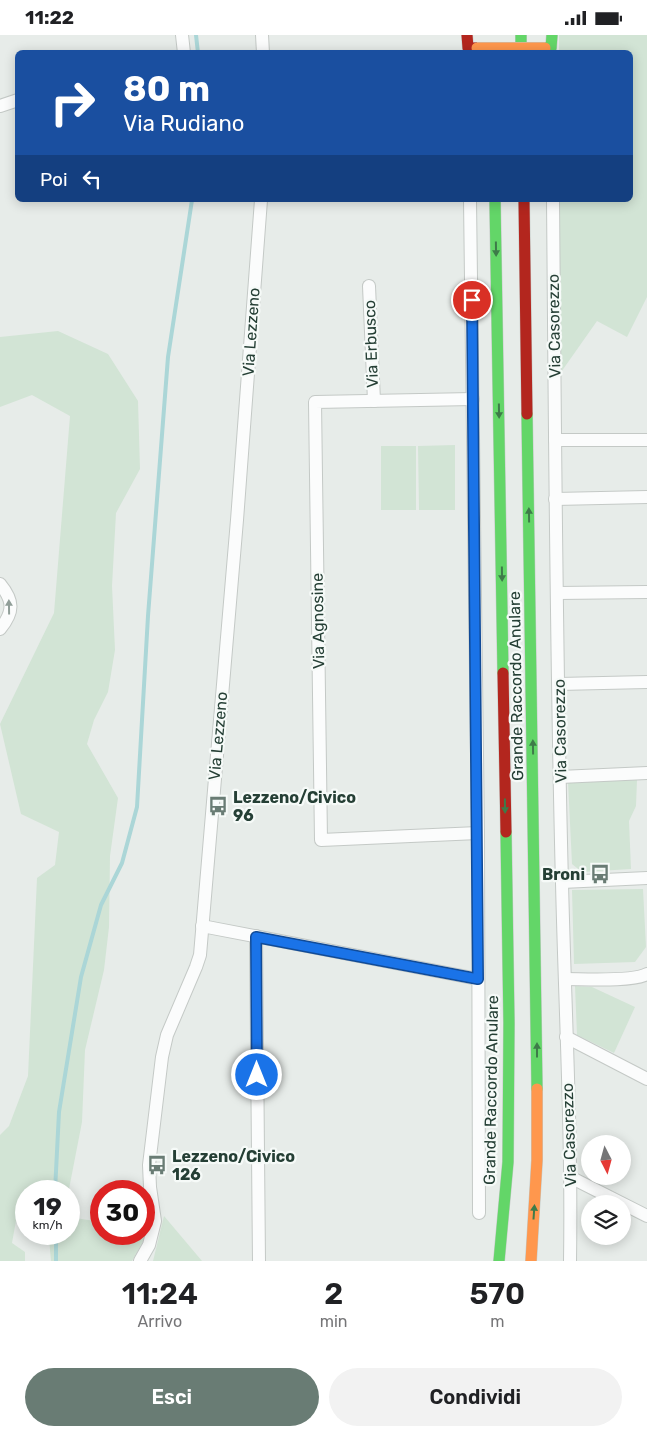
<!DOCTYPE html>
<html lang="it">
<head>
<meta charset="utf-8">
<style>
  body { margin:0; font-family:Rubik,sans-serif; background:#f2f2f2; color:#202124; height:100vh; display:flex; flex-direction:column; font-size:19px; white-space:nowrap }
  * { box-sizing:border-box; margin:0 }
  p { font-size:16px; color:#757577 }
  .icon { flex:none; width:28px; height:28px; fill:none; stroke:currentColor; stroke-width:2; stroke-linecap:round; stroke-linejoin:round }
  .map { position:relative; height:1226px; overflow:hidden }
  .drawer { display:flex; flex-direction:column; background:#fff; flex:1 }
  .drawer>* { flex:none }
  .hud { position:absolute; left:15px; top:15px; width:618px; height:152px; border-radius:8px; box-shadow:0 2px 12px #0003; background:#1a4fa0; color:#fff; overflow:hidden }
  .needle { width:32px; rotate:174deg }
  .buttons { position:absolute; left:581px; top:1100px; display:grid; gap:10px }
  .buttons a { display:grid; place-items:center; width:50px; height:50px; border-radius:50%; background:#fff; box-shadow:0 2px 12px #0003; font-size:25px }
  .speed { position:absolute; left:15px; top:1145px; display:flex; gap:10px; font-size:25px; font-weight:700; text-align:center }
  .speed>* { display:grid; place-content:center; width:65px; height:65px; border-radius:50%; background:#fff; box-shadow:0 2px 12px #0003; line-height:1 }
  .speed small { font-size:12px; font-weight:400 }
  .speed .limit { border:8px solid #d22; background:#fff; color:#111 }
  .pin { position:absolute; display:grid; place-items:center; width:42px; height:42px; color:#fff; margin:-21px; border:2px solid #fff; border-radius:50%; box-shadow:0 1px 5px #0007 }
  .me { position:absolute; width:55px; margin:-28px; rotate:0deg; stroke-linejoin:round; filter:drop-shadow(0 0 4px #0008) }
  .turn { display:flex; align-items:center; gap:18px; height:105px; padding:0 25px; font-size:22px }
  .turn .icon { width:65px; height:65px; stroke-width:2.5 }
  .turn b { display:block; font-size:35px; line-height:42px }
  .then { display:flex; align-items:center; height:48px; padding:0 25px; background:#0003; gap:10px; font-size:19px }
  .eta { display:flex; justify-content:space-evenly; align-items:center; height:85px; text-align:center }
  .eta b { font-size:30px; font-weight:600; line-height:35px }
  .button { display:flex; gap:10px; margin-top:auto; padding:10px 25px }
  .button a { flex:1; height:58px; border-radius:30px; background:#697c74; color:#fff; font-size:20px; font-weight:600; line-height:58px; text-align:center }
  .button a+a { background:#f2f2f2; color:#202124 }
  .status { display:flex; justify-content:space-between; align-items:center; height:35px; padding:0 25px; background:#fff; direction:ltr }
  .status svg { height:14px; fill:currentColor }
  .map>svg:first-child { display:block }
  .green { fill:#d2e4d5 }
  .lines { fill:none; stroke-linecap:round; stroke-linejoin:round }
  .stream { stroke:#abd6d7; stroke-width:4 }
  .street-casing { stroke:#c4c9c6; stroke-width:14 }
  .fast-casing { stroke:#c3c9c6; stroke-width:12 }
  .slow-casing { stroke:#c3c9c6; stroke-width:12 }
  .jam-casing { stroke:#c3c9c6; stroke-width:12 }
  .street { stroke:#fbfcfc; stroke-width:12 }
  .fast { stroke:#63d668; stroke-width:11 }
  .slow { stroke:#ff974d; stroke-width:11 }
  .jam { stroke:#b3261e; stroke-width:11 }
  .slow-bridge-casing { stroke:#c3c9c6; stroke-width:12; stroke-linecap:butt }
  .slow-bridge { stroke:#ff974d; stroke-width:11 }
  .oneway { fill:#3e7b49 }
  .oneway2 { fill:#909e98 }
  .route-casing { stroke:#114b97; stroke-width:12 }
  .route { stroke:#1a73e8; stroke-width:9 }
  .labels { text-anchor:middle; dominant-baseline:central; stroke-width:4.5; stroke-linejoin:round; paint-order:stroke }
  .street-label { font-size:16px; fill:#253f35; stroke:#f6faf8 }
  .poi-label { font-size:16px; font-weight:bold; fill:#253f35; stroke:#f6faf8; text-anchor:start }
</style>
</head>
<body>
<div class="status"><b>11:22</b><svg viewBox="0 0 49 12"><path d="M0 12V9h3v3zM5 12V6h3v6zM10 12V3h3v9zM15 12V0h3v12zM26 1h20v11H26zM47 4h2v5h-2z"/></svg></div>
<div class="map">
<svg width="647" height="1226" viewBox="0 0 647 1226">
  <rect width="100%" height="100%" fill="#e7ece9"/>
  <g class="green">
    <path d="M559,0H647V262L627,302L597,286L559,340V165H630V18H559Z"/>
    <path d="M58,296L108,319L138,366L140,434L116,478L112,551L115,615L108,657L94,685L87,709L118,763L110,821L109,892L104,935L85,1015L82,1087L69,1154L65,1156H26V1168L19,1169L12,1208L25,1217V1226H0V1100L9,1091L28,1041L37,843L55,830L59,797L21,779L0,689L54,578L70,381L32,360L0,372V302Z"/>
    <path d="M455,410V475H419L418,411Z"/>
    <rect x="381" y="411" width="35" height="64"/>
    <path d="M637,745L636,771L629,786L631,834L582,837L572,829L568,747Z"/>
    <path d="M643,854L646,912L635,927L574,929L572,855Z"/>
    <path d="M575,951L592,952L635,972L614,1018L577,1000Z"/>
    <path d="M164,1181L202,1226H153Z"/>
    <path d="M69,1182L101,1187V1199H142L146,1201L132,1226H51L49,1203L51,1199H69Z"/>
  </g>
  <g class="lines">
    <g class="stream">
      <path d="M196,0L198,18"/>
      <path d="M55,1156L59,1077L81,942L101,870L122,828L137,772L148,581L168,322L192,165"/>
      <path d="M56,1199V1226"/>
    </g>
    <defs>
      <g id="street">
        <path d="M182,0L184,18"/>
        <path d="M262,0L263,18"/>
        <path d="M0,71L18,65"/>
        <path d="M470,165L478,798L479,1178"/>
        <path d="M553,165C555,392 556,620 562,848C565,974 572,1100 570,1226"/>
        <path d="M369,251L374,366"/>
        <path d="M473,364L315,367L321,805L478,798"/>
        <path d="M555,405H647"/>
        <path d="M555,464L647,462"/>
        <path d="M0,549C14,566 14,577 0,594"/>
        <path d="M558,558L647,557"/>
        <path d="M559,649L647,647"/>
        <path d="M560,742L647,738"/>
        <path d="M562,847L647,843"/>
        <path d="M202,891L478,944"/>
        <path d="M256,901L259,1226"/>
        <path d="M565,944C584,944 633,947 647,939"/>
        <path d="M566,1002L647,1044"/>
        <path d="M570,1142L647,1181"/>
        <path d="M140,1226L149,1210L155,1186L150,1152L149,1130L162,1022L167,1000L196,932L200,920L237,485L261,165"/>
      </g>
      <g id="fast">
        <path d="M521,0V18"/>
        <path d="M545,13H551L552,0"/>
        <path d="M495,165L503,638"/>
        <path d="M527,379L537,1054"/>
        <path d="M499,1226L508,1127L509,988L506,797"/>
      </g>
      <path id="slow" d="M531,1226L537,1125V1054"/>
      <g id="jam">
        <path d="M467,0L468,13H477"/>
        <path d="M524,165L527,379"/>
        <path d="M503,638L506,797"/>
      </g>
    </defs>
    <use href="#street" class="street-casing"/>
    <use href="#fast" class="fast-casing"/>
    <use href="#slow" class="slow-casing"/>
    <use href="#jam" class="jam-casing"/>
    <use href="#street" class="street"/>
    <use href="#fast" class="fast"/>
    <use href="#slow" class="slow"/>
    <use href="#jam" class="jam"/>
    <defs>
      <path id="slow-bridge" d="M477,13H545"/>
    </defs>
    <use href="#slow-bridge" class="slow-bridge-casing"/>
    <use href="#slow-bridge" class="slow-bridge"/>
  </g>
  <defs><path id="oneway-solid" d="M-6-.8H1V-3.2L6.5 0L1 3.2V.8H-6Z" transform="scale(1.25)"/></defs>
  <g class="oneway">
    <use href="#oneway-solid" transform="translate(496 214) rotate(89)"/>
    <use href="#oneway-solid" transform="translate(499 376) rotate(89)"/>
    <use href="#oneway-solid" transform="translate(529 480) rotate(-91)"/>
    <use href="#oneway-solid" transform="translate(502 539) rotate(89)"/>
    <use href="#oneway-solid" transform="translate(533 712) rotate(-91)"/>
    <use href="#oneway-solid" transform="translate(505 771) rotate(89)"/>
    <use href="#oneway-solid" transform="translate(537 1015) rotate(-90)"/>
    <use href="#oneway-solid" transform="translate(534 1177) rotate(-86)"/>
  </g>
  <use class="oneway2" href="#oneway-solid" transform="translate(9 572) rotate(-91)"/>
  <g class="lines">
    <defs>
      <path id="route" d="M257,1040L256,902L478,944L472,265"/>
    </defs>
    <use href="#route" class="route-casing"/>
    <use href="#route" class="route"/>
  </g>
  <defs>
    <symbol id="bus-bare" viewBox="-9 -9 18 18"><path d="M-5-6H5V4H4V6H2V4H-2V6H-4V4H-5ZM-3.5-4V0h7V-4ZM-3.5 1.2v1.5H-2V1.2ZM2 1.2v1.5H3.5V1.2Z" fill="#697c74" stroke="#f6faf8" stroke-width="2.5" paint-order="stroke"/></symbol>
  </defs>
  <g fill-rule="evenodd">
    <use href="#bus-bare" x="204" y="757" width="28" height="28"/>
    <use href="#bus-bare" x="586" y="825" width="28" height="28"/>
    <use href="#bus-bare" x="143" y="1116" width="28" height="28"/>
  </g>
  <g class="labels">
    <g class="street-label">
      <text transform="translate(554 291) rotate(-91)">Via Casorezzo</text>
      <text transform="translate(251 297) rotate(-86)">Via Lezzeno</text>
      <text transform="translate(371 309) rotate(-92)">Via Erbusco</text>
      <text transform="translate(318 586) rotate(-91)">Via Agnosine</text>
      <text transform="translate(516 651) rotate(-91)">Grande Raccordo Anulare</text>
      <text transform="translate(560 696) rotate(-91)">Via Casorezzo</text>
      <text transform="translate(218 701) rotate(-85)">Via Lezzeno</text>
      <text transform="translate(491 1055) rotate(-89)">Grande Raccordo Anulare</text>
      <text transform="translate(569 1100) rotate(-92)">Via Casorezzo</text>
    </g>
    <g class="poi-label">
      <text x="233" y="762">Lezzeno/Civico<tspan x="233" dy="18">96</tspan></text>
      <text x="585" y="839" text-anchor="end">Broni</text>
      <text x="172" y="1121">Lezzeno/Civico<tspan x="172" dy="18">126</tspan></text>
    </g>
  </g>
</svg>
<div class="buttons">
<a><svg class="needle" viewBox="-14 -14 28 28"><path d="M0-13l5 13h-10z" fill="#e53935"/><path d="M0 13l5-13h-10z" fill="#757577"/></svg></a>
<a><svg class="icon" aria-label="layers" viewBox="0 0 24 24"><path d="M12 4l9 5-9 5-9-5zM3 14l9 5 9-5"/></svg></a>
</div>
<div class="speed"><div>19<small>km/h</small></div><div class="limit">30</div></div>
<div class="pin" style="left:472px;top:265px;background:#d93025"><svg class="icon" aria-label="arrive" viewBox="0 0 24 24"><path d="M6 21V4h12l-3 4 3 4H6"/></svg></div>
<svg class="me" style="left:257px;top:1040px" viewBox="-20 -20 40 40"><circle r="17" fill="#1a73e8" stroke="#fff" stroke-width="3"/><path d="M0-11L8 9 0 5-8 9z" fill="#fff"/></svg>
<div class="hud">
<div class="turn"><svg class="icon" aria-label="right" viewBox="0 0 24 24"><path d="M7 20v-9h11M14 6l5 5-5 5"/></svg><div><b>80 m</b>Via Rudiano</div></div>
<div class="then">Poi<svg class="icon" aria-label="left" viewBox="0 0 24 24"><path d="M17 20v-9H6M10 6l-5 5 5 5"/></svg></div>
</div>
</div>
<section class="drawer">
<div class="eta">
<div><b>11:24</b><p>Arrivo</p></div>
<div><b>2</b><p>min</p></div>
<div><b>570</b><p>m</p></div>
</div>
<div class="button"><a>Esci</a><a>Condividi</a></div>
</section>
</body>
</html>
